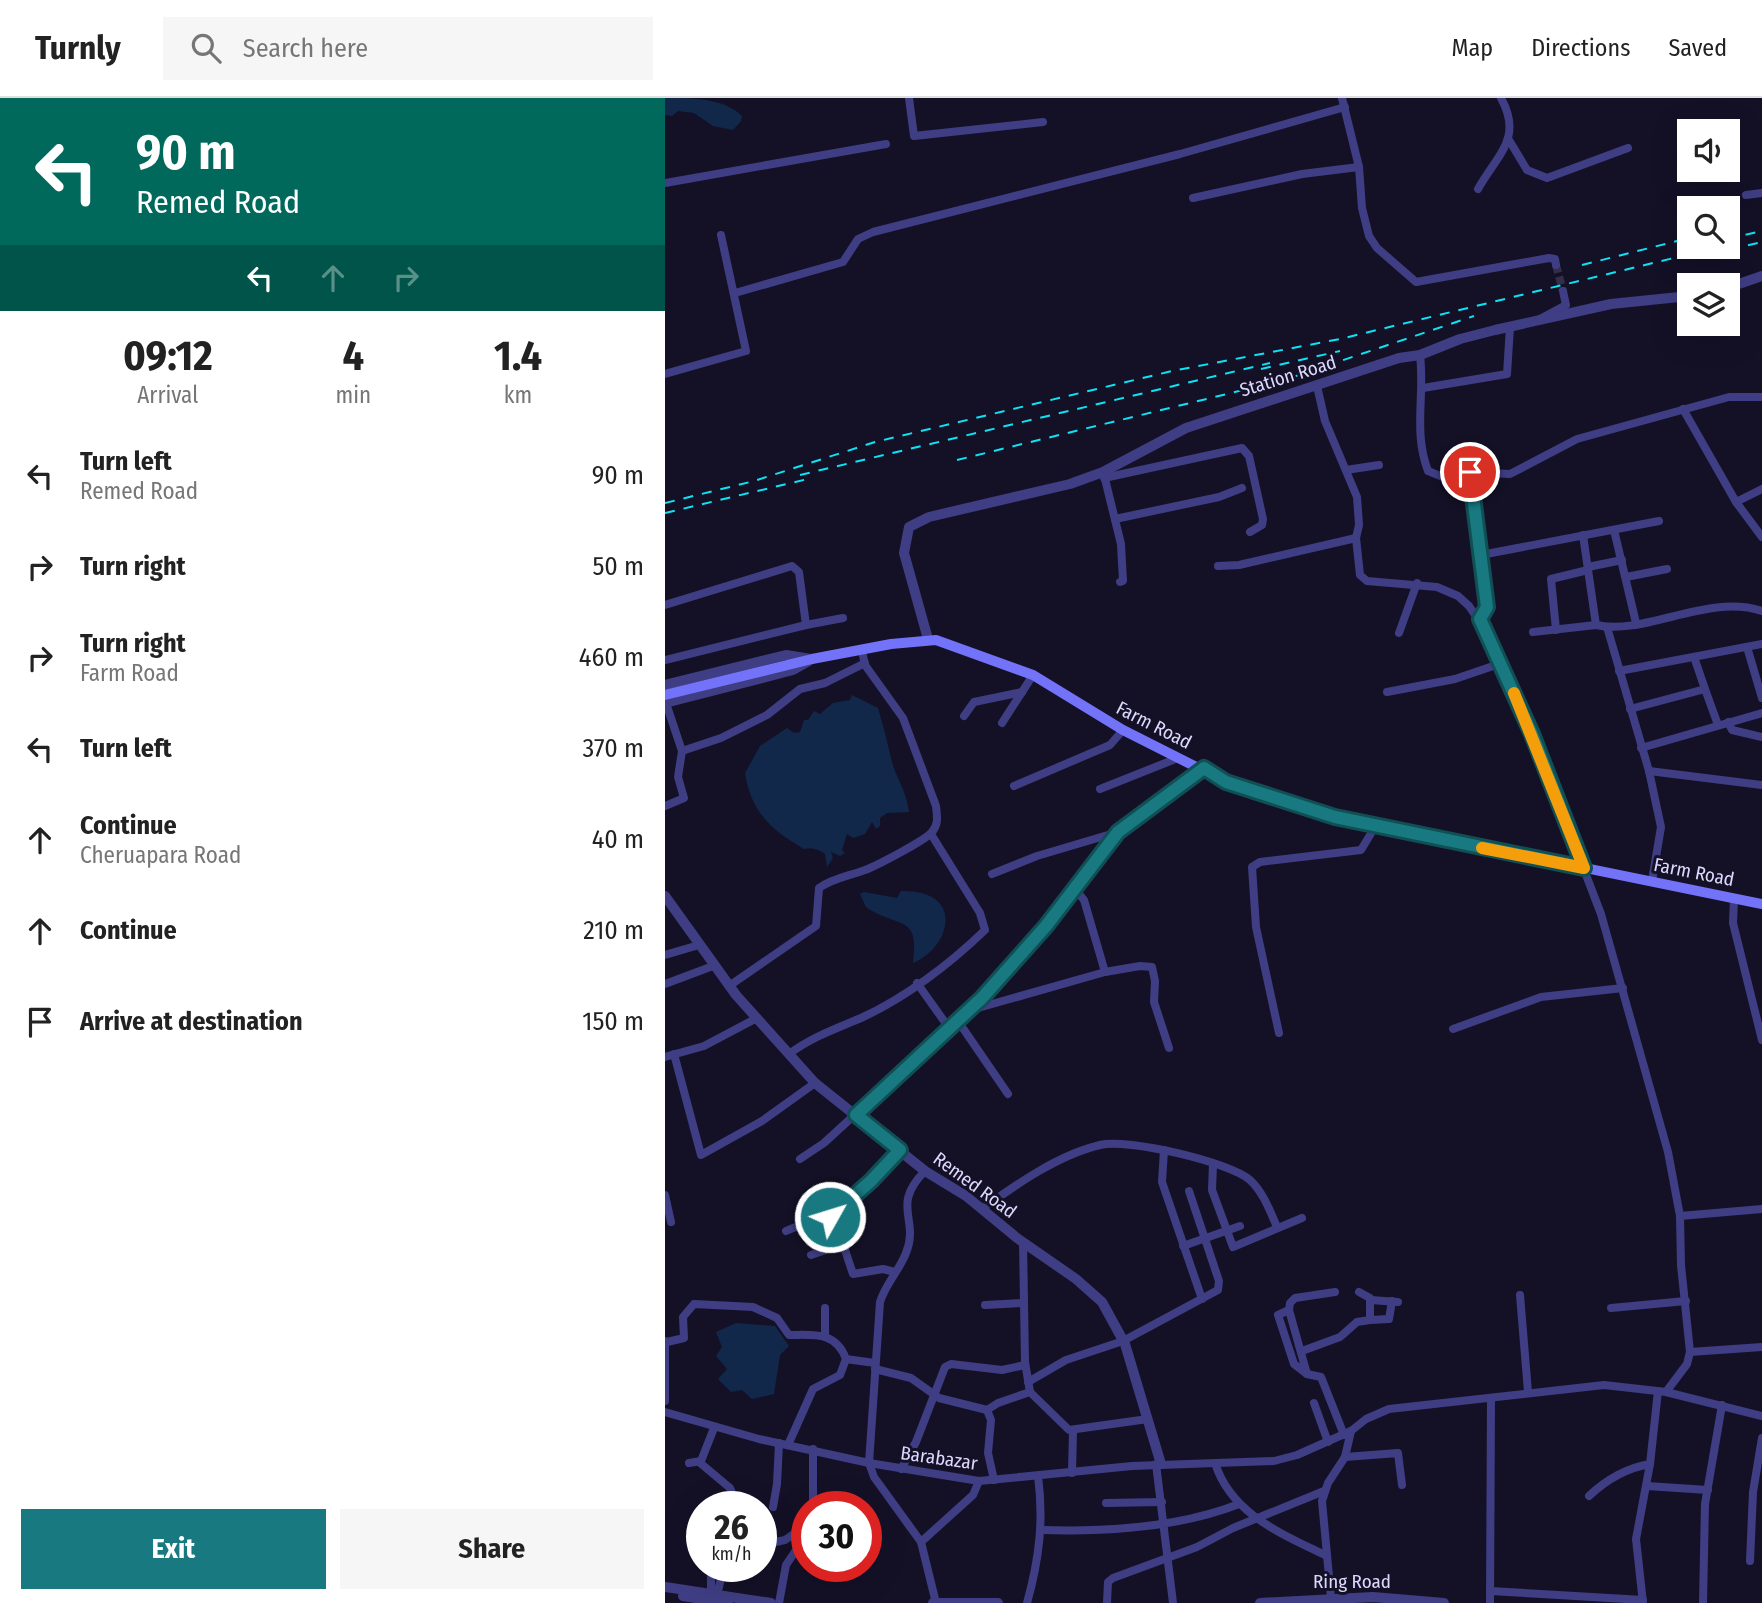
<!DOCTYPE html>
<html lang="en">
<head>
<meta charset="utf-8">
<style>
  body { margin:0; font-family:"Fira Sans Condensed",sans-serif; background:#f6f6f6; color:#222; height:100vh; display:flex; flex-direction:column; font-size:26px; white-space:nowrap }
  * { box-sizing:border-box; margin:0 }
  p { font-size:23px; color:#767676 }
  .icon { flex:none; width:38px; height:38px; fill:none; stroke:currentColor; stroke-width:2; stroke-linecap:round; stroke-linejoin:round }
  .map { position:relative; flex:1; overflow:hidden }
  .sheet { display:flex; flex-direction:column; background:#fff; width:665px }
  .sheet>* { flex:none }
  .top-card { background:#00695c; color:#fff; overflow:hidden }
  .controls { position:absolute; left:1012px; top:21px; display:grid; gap:14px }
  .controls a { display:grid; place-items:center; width:63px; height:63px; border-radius:0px; background:#fff; box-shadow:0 7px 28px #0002; font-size:35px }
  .speed { position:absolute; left:21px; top:1393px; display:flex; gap:14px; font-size:35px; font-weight:700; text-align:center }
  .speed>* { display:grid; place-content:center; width:91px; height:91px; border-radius:50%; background:#fff; box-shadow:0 7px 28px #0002; line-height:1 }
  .speed small { font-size:18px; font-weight:400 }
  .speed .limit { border:10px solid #d22; background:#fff; color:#111 }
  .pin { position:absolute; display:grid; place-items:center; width:60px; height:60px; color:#fff; margin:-30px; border:4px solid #fff; border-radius:50%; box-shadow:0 2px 7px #0007 }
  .me { position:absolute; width:77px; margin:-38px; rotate:51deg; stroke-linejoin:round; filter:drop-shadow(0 0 5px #0008) }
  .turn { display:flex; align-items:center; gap:24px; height:147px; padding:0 21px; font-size:32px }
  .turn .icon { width:91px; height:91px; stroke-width:2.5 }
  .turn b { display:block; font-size:49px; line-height:60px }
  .lanes { display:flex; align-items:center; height:66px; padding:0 21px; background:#0003; justify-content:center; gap:35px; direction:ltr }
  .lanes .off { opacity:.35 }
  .eta { display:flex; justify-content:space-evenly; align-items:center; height:119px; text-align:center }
  .eta b { font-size:42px; font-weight:700; line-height:49px }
  .cta { display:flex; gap:14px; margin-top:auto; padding:14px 21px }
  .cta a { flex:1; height:80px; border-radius:0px; background:#187981; color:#fff; font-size:28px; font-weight:700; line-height:80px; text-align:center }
  .cta a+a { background:#f6f6f6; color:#222 }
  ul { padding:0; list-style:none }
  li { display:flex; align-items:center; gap:21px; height:91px; padding:0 21px }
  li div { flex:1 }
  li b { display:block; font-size:26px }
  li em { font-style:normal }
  header { display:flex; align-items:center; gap:42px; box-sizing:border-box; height:98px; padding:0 35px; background:#fff; border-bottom:2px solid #e0e0e0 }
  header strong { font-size:33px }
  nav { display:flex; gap:38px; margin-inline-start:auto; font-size:24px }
  .search { width:490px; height:63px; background:#f6f6f6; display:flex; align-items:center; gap:18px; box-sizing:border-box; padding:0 24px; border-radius:0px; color:#767676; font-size:26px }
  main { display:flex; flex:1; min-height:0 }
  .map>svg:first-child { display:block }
  .water { fill:#11284b }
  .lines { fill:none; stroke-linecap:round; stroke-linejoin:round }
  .minor-tunnel { stroke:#322f47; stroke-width:8; stroke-dasharray:8 4; stroke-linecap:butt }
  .minor { stroke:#3f3e84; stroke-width:8 }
  .tertiary { stroke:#3f3e84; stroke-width:10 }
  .secondary { stroke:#7373fa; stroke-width:10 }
  .rail { stroke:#0ce4f6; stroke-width:2; stroke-dasharray:10 9; stroke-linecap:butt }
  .route-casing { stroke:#104f54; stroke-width:18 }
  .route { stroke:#187981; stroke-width:12 }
  .slow { stroke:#f59e0b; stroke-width:12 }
  .labels { text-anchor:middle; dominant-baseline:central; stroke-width:6; stroke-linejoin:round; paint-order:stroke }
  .street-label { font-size:19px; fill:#dcd8fe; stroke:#141127 }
</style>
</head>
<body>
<header>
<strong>Turnly</strong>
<div class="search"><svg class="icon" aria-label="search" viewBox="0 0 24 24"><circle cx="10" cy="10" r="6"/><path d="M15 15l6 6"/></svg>Search here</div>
<nav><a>Map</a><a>Directions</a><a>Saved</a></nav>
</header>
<main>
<section class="sheet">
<div class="top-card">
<div class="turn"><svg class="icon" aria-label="left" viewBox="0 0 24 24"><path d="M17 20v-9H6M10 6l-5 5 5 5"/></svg><div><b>90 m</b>Remed Road</div></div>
<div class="lanes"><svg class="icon" aria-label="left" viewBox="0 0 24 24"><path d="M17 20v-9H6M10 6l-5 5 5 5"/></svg><svg class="icon off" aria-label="ahead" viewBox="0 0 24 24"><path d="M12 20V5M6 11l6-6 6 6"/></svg><svg class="icon off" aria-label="right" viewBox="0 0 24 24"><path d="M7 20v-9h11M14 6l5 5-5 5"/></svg></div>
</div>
<div class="eta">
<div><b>09:12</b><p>Arrival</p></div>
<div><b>4</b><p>min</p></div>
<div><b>1.4</b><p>km</p></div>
</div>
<ul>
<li><svg class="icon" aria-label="left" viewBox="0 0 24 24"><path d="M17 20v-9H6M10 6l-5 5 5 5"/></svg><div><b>Turn left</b><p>Remed Road</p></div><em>90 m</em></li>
<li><svg class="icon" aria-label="right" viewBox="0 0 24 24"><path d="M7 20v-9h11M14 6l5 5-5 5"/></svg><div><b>Turn right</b></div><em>50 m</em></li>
<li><svg class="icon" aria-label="right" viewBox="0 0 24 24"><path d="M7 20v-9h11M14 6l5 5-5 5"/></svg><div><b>Turn right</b><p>Farm Road</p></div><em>460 m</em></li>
<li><svg class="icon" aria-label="left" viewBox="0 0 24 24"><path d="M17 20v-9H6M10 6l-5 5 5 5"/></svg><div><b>Turn left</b></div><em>370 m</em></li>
<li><svg class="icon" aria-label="ahead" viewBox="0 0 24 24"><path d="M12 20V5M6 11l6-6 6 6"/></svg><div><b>Continue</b><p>Cheruapara Road</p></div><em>40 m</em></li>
<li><svg class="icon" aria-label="ahead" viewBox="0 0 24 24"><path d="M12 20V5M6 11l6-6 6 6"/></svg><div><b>Continue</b></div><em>210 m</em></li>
<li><svg class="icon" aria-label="arrive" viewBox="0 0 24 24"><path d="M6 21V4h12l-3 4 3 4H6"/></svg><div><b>Arrive at destination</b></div><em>150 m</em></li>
</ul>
<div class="cta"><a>Exit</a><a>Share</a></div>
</section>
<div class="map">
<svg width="1097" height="1505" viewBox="0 0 1097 1505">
  <rect width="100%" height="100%" fill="#141127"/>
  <g class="water">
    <path d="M0,0C27,0 59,0 77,18L76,23L68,32L48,28L29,15L13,13L7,18L0,17Z"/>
    <path d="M187,597L213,610C218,627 222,643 226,660C230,679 241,690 244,714L222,715L215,720V728L211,731L207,724L200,736L188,740L182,736L177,752L180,755L175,758L166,754L168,760L162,769L160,756C153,751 147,749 139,751C106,732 86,714 80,675L95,648L122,630L129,635L135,634L139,622H143L149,613L155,616L168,605L185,602Z"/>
    <path d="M236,793C299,791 288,848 248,865C255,815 233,831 201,809L195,796L199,794L232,800Z"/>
    <path d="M71,1225L110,1228L124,1248L115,1257L109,1296L87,1301L77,1292L66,1294L53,1281L62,1271L51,1258L57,1249L51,1234Z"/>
  </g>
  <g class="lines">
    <path class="minor-tunnel" d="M891,167L898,193"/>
    <g class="minor">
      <path d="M244,0L249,38L378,24"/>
      <path d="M677,0L694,69L697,110L704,138L712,150L751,184L884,160L890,161L891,167"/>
      <path d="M844,42L862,72L882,80L963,50"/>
      <path d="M0,85L221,46"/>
      <path d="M813,91C833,56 858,40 836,0"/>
      <path d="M1081,97L1097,95"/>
      <path d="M528,100L637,76L694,69"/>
      <path d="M70,195L178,164L193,141L208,134L515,56L680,9"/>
      <path d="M873,222L901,207L898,193"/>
      <path d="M755,257C760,297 748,334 763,373L778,379L805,374L845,376L912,341L1064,299H1097"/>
      <path d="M0,276L81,253L56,137"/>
      <path d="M652,288L660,323L692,399L694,427L691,440L695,477L702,483L772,489L793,498L804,508L821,533L867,636L936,816L1003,1054L1015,1118L1016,1167L1025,1254L1022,1266L1001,1294"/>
      <path d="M758,290L842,276L845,229"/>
      <path d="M1018,311L1071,404L1097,439"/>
      <path d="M681,372L714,367"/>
      <path d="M805,374L822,509L815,521"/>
      <path d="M439,377L456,446L458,483L455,484"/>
      <path d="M439,380L577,350L584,358L598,421L597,427L585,434"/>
      <path d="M1071,404L1097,391"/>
      <path d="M450,421L554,399L577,390"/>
      <path d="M949,432L971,525"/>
      <path d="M918,437L931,527C980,538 1043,495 1097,513"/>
      <path d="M816,457L994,423"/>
      <path d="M553,468L574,467L691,440"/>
      <path d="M923,469L957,462"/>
      <path d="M961,479L1002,471"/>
      <path d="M0,507L127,468L134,474L141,527L0,562"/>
      <path d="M141,527L178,520"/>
      <path d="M942,529L984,673L996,729L987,783"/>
      <path d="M891,532L886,481L923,472"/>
      <path d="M868,534L931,527"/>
      <path d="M734,535L752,485"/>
      <path d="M1082,549L1097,600"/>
      <path d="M1029,559L1040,591"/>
      <path d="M954,573L1097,546"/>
      <path d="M722,594L790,581L837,565"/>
      <path d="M965,611L1040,591L1053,627"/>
      <path d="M299,618L309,604L357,594"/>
      <path d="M1063,624L1067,632L1097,639"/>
      <path d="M337,625L368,577"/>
      <path d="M976,650L1097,615"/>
      <path d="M17,653L56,640L102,617L135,591L160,585L200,565"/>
      <path d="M984,673L1097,687"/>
      <path d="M349,688L445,647L458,632"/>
      <path d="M435,691L513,660"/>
      <path d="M0,708L19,700L13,679L17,653L1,605"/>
      <path d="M327,776L372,758L453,734"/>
      <path d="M1069,800L1068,825L1097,942"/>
      <path d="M0,857L34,847"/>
      <path d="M440,874L475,868L487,869L490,883L489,904L504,950"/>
      <path d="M252,885L284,930"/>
      <path d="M0,886L48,868"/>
      <path d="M64,888L151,828L154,790C168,780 184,778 200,772C211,768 261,742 267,734C274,726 272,718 271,708L238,620L200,567L197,553"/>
      <path d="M306,912L440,874L419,802L410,791"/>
      <path d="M293,923L343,996"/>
      <path d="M788,931L876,899L958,890"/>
      <path d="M614,935L591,829L587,769L595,764L696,752L711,727"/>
      <path d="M9,956L36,1057L97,1023L150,985"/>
      <path d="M124,956C147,939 170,931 196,920C240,900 285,866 320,832L315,815L266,736"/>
      <path d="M0,959L39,948L92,920"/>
      <path d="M499,1052L497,1084L537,1201"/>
      <path d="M135,1061L159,1045L317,900L381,828L453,734L539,670"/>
      <path d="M548,1066L547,1092L568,1149L637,1120"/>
      <path d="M260,1073C225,1108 255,1121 241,1155C234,1173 221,1185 215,1204L204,1365L209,1379L256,1444L271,1505"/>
      <path d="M0,1097L6,1124"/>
      <path d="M317,1111C352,1086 393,1057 435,1047C462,1040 565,1064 585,1082C598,1094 605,1113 612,1129"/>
      <path d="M1015,1118L1097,1111"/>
      <path d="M121,1133C139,1124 160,1123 176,1112L235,1052"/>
      <path d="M358,1144L360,1264L365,1294L404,1332L483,1321"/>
      <path d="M518,1148L575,1128"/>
      <path d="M146,1157L178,1146L188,1176L218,1171L230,1174"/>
      <path d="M670,1194L630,1200L625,1205L624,1212L613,1217L629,1266L642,1276L656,1279L679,1337"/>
      <path d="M855,1197L863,1294"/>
      <path d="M706,1202L733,1204"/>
      <path d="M320,1207L358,1205"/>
      <path d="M946,1210L1021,1203"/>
      <path d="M624,1212L642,1276"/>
      <path d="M705,1222L724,1221L727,1203"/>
      <path d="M160,1237V1210"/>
      <path d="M0,1243V1303"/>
      <path d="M2,1244L19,1240L18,1219L29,1206L88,1209L112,1220L124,1237C148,1237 171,1233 181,1261L210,1265"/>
      <path d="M637,1253L675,1239L692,1224L705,1222V1200L694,1194"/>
      <path d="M1025,1254L1097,1249"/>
      <path d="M210,1271L246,1280L274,1300L322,1312L326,1322L323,1355L329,1382"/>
      <path d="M363,1284L401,1262L458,1243L553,1192L554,1183L524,1093"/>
      <path d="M649,1305L663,1344"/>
      <path d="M322,1312L333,1305L365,1294"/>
      <path d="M0,1314L94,1341L204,1365L314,1383L467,1368L609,1363L632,1357L686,1333L701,1321L724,1311L939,1287L1001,1294L1097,1318"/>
      <path d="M123,1347L148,1291L175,1277L181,1261"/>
      <path d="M680,1359L733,1355L737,1387"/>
      <path d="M34,1364L65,1390L73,1409"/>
      <path d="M24,1365L36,1363L49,1330"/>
      <path d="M550,1365C566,1416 617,1436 662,1458"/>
      <path d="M491,1366L508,1505"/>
      <path d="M236,1371L251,1344L280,1269L286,1266L337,1272L360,1267"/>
      <path d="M407,1375L408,1333"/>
      <path d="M982,1388L1043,1392"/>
      <path d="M924,1398C942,1381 961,1370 985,1366"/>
      <path d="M441,1405L497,1404"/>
      <path d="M108,1409L112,1386L114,1345"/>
      <path d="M148,1409V1351"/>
      <path d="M377,1432C442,1434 513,1430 574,1406"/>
      <path d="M256,1444L308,1397L314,1383"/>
      <path d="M96,1447L120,1442L142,1427"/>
      <path d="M1085,1463L1088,1394L1097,1340"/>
      <path d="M826,1493L978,1502"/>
      <path d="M46,1496V1468"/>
      <path d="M52,1497L59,1468"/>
      <path d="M666,1500L657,1403L663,1385L680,1359L686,1333"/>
      <path d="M114,1505L121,1467L142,1436"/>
      <path d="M362,1505C374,1462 379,1423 373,1378"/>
      <path d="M442,1505L443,1484L448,1480L532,1449L568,1430L659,1393"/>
      <path d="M825,1505L826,1301"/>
      <path d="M978,1505L971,1441L985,1366L993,1293"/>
      <path d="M1038,1505L1040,1406L1057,1307"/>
    </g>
    <g class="tertiary">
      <path d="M1062,190L1097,178"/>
      <path d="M263,541L239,455L244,429L264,419L405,386L438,374L521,330L734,260L755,257L795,241L830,232L946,206L1024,198"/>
      <path d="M0,587L121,557L146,561"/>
      <path d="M0,605L128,572L144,563"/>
      <path d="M0,798L71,897L150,985L260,1073L301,1098L352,1140L411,1181L437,1204L460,1246L496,1366"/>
      <path d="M0,1489L106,1505"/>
      <path d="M18,1498L63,1505"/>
      <path d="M268,1505H333"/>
      <path d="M595,1505L708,1499L779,1505"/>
    </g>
    <path class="secondary" d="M0,597L147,561L226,546L271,542L368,577L458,632L561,684L670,719L1097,806"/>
    <g class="rail">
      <path d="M1062,141L1097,133"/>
      <path d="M1046,156L1097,144"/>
      <path d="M917,167L1024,140"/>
      <path d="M596,271L675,253"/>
      <path d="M292,362L619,282L809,218"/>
      <path d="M135,377L605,265"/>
      <path d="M0,405L89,383L210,344L507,273L675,241L1054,149"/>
      <path d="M0,415L147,380"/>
    </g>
  </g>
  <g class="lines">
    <defs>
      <path id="route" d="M165,1119L206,1083L235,1052L191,1017L317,900L381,828L453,734L539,670L561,684L670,719L919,770L867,636L815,521L822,509L805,374"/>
    </defs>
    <use href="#route" class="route-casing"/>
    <use href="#route" class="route"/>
    <path class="slow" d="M817,750L919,770L849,595"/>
  </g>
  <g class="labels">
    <g class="street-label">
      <text transform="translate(623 278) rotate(-17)">Station Road</text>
      <text transform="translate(489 627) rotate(27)">Farm Road</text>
      <text transform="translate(1029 774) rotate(11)">Farm Road</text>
      <text transform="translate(310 1087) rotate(36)">Remed Road</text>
      <text transform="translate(274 1360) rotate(8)">Barabazar</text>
      <text x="687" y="1483">Ring Road</text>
    </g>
  </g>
</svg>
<div class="controls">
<a><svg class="icon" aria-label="sound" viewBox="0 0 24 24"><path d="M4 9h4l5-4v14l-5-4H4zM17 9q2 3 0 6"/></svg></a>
<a><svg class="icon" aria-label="search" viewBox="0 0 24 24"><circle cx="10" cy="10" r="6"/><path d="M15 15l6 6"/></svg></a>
<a><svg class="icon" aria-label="layers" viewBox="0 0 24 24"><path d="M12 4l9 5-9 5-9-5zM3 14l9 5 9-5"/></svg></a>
</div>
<div class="speed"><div>26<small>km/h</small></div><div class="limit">30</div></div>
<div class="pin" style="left:805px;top:374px;background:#d93025"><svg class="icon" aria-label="arrive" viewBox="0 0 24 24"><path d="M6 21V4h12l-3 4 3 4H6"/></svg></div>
<svg class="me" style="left:165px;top:1119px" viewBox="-20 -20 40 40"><circle r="17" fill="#187981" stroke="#fff" stroke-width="3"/><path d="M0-11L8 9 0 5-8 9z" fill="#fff"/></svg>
</div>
</main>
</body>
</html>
